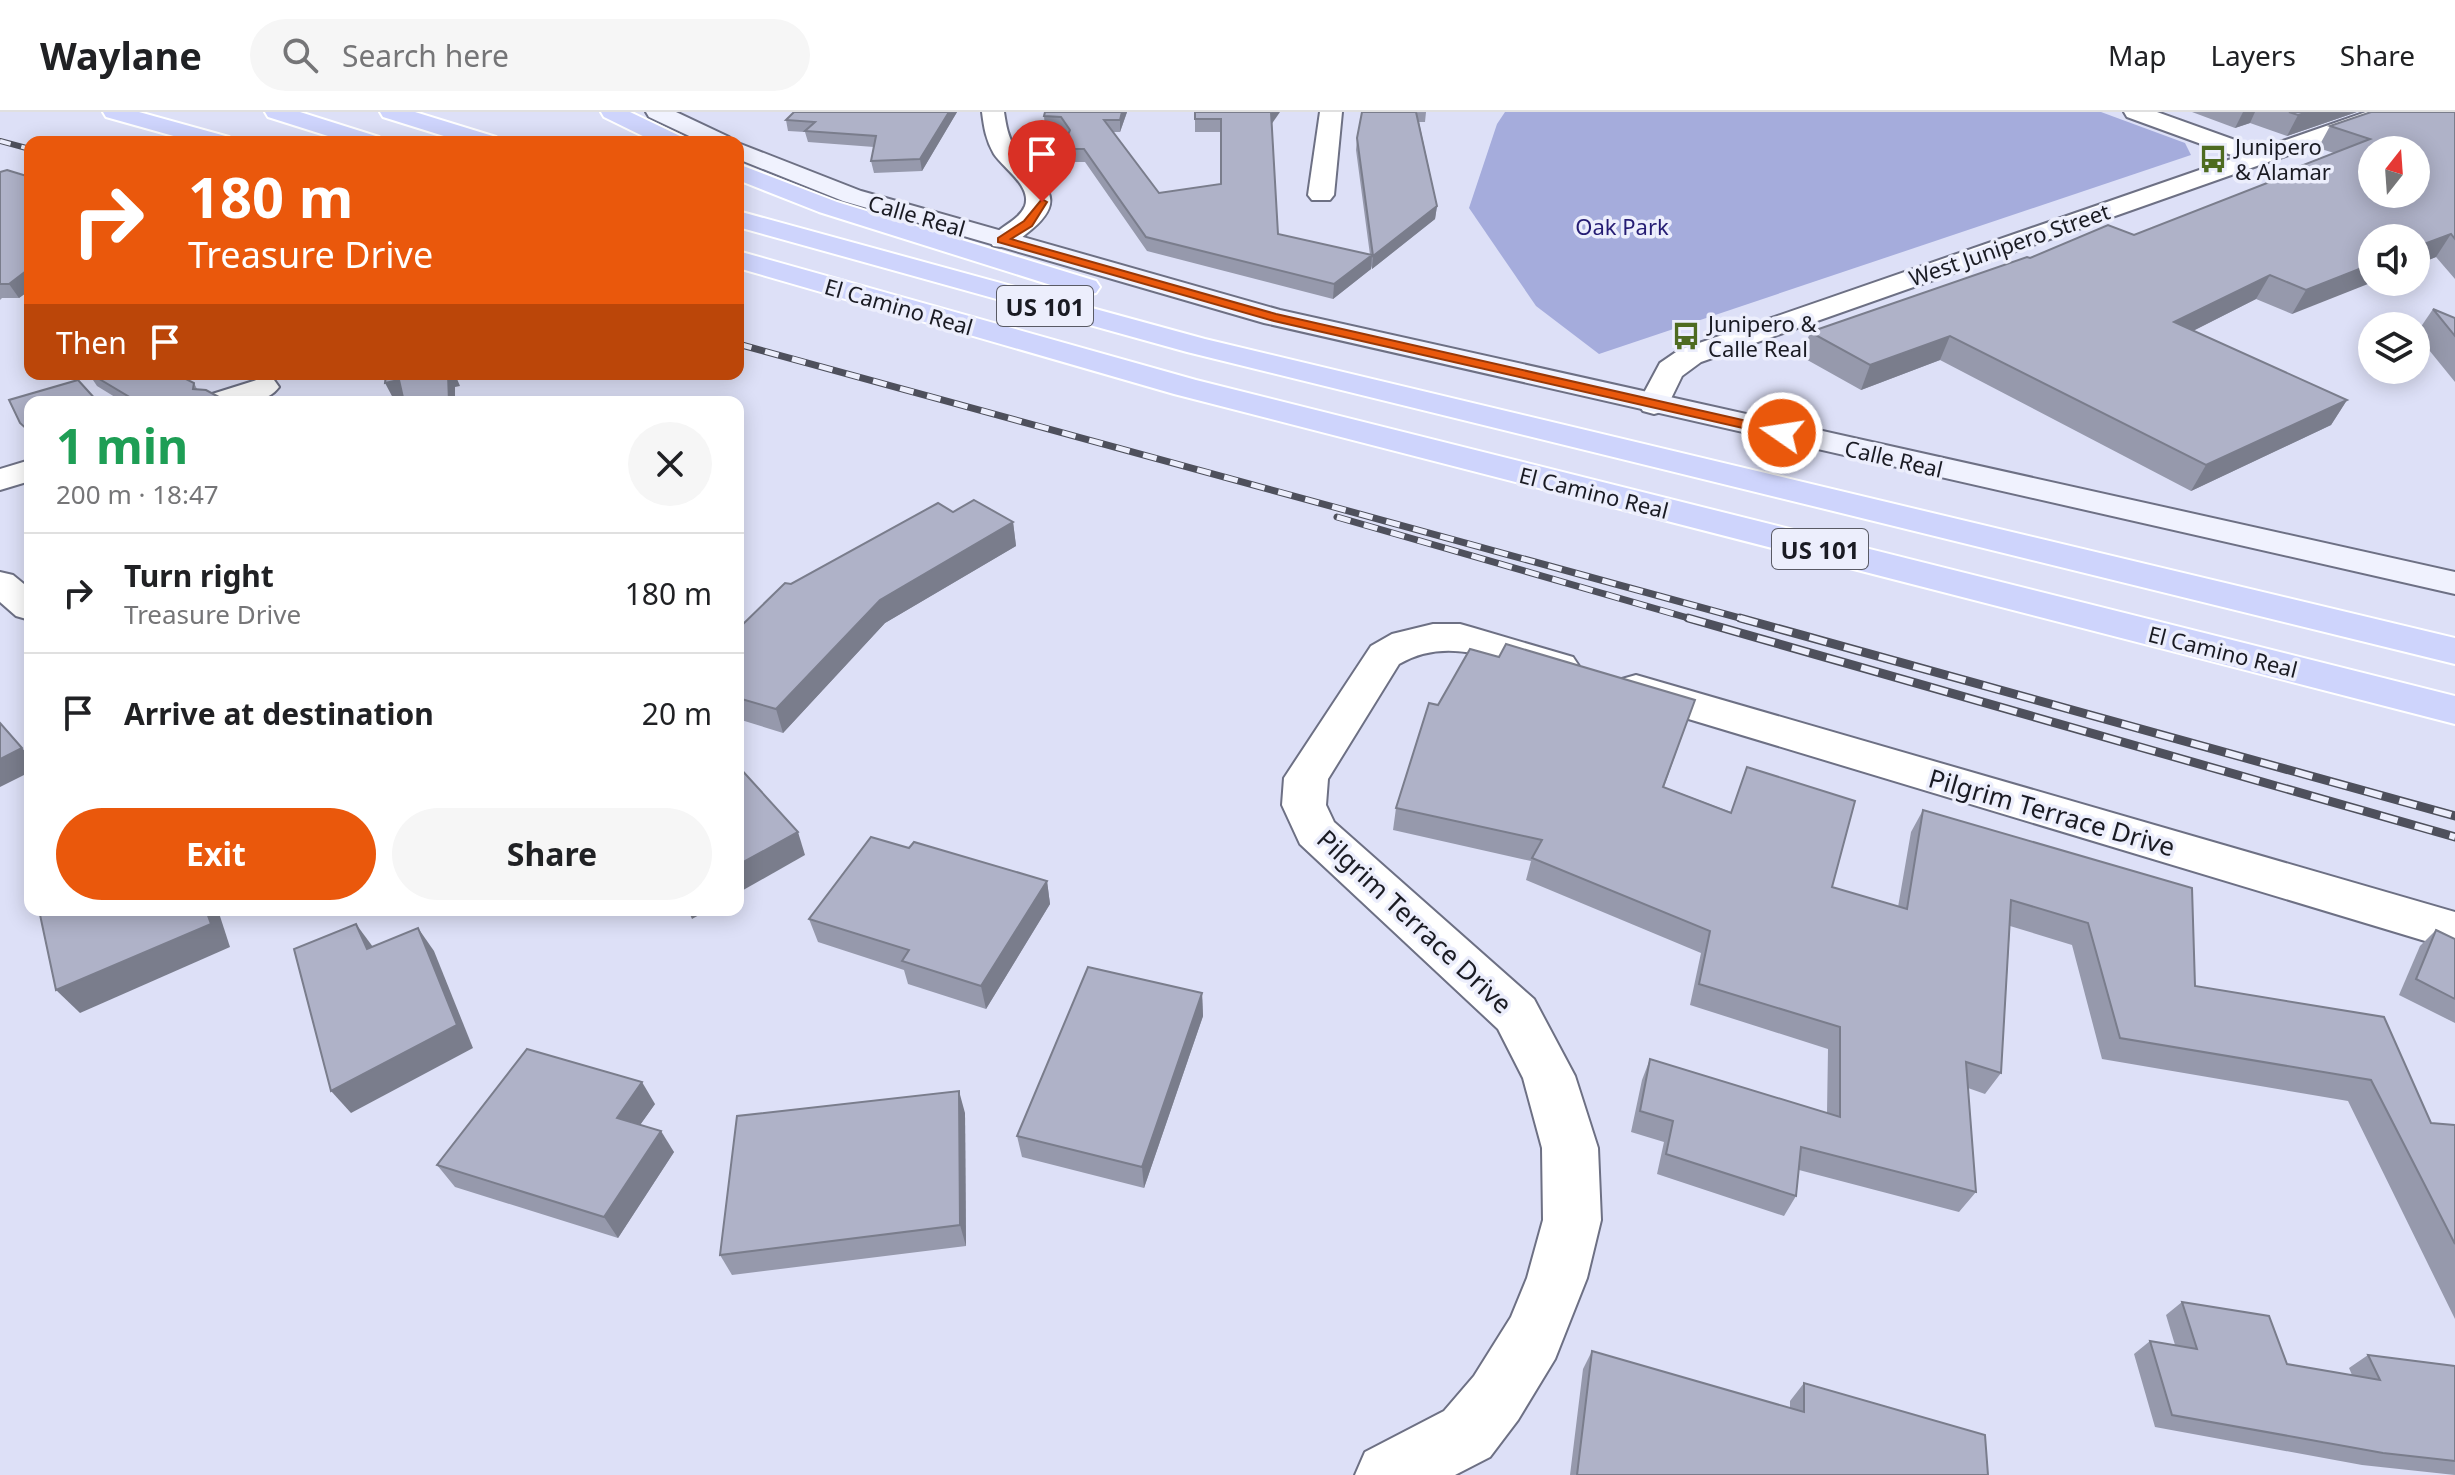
<!DOCTYPE html>
<html lang="en">
<head>
<meta charset="utf-8">
<style>
  body { margin:0; font-family:"Noto Sans",sans-serif; background:#f6f6f6; color:#202124; height:100vh; display:flex; flex-direction:column; font-size:30px; white-space:nowrap }
  * { box-sizing:border-box; margin:0 }
  p { font-size:26px; color:#757577 }
  .icon { flex:none; width:44px; height:44px; fill:none; stroke:currentColor; stroke-width:2; stroke-linecap:round; stroke-linejoin:round }
  .map { position:relative; flex:1; overflow:hidden }
  .details { position:absolute; left:24px; top:284px; width:720px; height:520px; display:flex; flex-direction:column; background:#fff; border-radius:16px; box-shadow:0 4px 20px #0003 }
  .details>* { flex:none }
  .guide { position:absolute; left:24px; top:24px; width:720px; height:244px; border-radius:16px; box-shadow:0 4px 20px #0003; background:#ea580c; color:#fff; overflow:hidden }
  .needle { width:52px; rotate:17deg }
  .fabs { position:absolute; left:2358px; top:24px; display:grid; gap:16px }
  .fabs a { display:grid; place-items:center; width:72px; height:72px; border-radius:50%; background:#fff; box-shadow:0 4px 20px #0003; font-size:40px }
  .pin { position:absolute; display:grid; place-items:center; width:68px; height:68px; color:#fff; margin:-82px -34px; border-radius:50% 50% 50% 0; rotate:-45deg; box-shadow:0 0 8px #0007 }
  .pin .icon { rotate:45deg }
  .me { position:absolute; width:88px; margin:-44px; rotate:283deg; stroke-linejoin:round; filter:drop-shadow(0 0 6px #0008) }
  .turn { display:flex; align-items:center; gap:28px; height:168px; padding:0 32px; font-size:36px }
  .turn .icon { width:104px; height:104px; stroke-width:2.5 }
  .turn b { display:block; font-size:56px; line-height:68px }
  .then { display:flex; align-items:center; height:76px; padding:0 32px; background:#0003; gap:16px; font-size:30px }
  .round { display:grid; place-items:center; flex:none; width:84px; height:84px; border-radius:42px; background:#f6f6f6 }
  .overview { display:flex; align-items:center; justify-content:space-between; height:136px; padding:0 32px }
  h1 { font-size:48px; font-weight:700; line-height:60px; color:#1e9e55 }
  .primary-button { display:flex; gap:16px; margin-top:auto; padding:16px 32px }
  .primary-button a { flex:1; height:92px; border-radius:48px; background:#ea580c; color:#fff; font-size:32px; font-weight:700; line-height:92px; text-align:center }
  .primary-button a+a { background:#f6f6f6; color:#202124 }
  ul { padding:0; list-style:none }
  li { display:flex; align-items:center; gap:24px; height:120px; padding:0 32px; border-top:2px solid #e0e0e0 }
  li div { flex:1 }
  li b { display:block; font-size:30px }
  li em { font-style:normal }
  header { display:flex; align-items:center; gap:48px; box-sizing:border-box; height:112px; padding:0 40px; background:#fff; border-bottom:2px solid #e0e0e0 }
  header strong { font-size:38px }
  nav { display:flex; gap:44px; margin-inline-start:auto; font-size:28px }
  .search { width:560px; height:72px; background:#f6f6f6; display:flex; align-items:center; gap:20px; box-sizing:border-box; padding:0 28px; border-radius:44px; color:#757577; font-size:30px }
  .map>svg:first-child { display:block }
  .green { fill:#a5acdc }
  .lines { fill:none; stroke-linecap:round; stroke-linejoin:round }
  .street-casing { stroke:#6d7084; stroke-width:4 }
  .secondary-casing { stroke:#6d7084; stroke-width:4 }
  .highway-casing { stroke:#fff; stroke-width:4 }
  .street { fill:#fff; fill-rule:evenodd }
  .secondary { fill:#f0f2fe; fill-rule:evenodd }
  .highway { fill:#ced4fc; fill-rule:evenodd }
  .rail-far2-casing { stroke:#4e505c; stroke-width:6 }
  .rail-far1-casing { stroke:#4e505c; stroke-width:7 }
  .rail-casing { stroke:#4e505c; stroke-width:9 }
  .rail-far2 { stroke:#eceefc; stroke-width:4; stroke-dasharray:11; stroke-linecap:butt }
  .rail-far1 { stroke:#eceefc; stroke-width:5; stroke-dasharray:14; stroke-linecap:butt }
  .rail { stroke:#eceefc; stroke-width:6; stroke-dasharray:18; stroke-linecap:butt }
  .wall { fill:#9699ac }
  .shaded-wall { fill:#7a7d8c }
  .building { fill:#afb2c8; stroke:#7a7d8c; stroke-width:2; fill-rule:evenodd }
  .route { fill:#ea580c; stroke:#983908; stroke-width:2 }
  .labels { text-anchor:middle; dominant-baseline:central; stroke-width:7; stroke-linejoin:round; paint-order:stroke }
  .far-poi-label { font-size:22px; fill:#1a1b23; stroke:#eceefc; text-anchor:start }
  .far-street-label { font-size:22px; fill:#1a1b23; stroke:#eceefc }
  .far-park-label { font-size:22px; fill:#251c73; stroke:#eceefc }
  .shield { fill:#eceefc; stroke:#595a64; stroke-width:2 }
  .shield-label { font-size:24px; font-weight:bold; fill:#1a1b23 }
  .street-label { font-size:26px; fill:#1a1b23; stroke:#eceefc }
</style>
</head>
<body>
<header>
<strong>Waylane</strong>
<div class="search"><svg class="icon" aria-label="search" viewBox="0 0 24 24"><circle cx="10" cy="10" r="6"/><path d="M15 15l6 6"/></svg>Search here</div>
<nav><a>Map</a><a>Layers</a><a>Share</a></nav>
</header>
<div class="map">
<svg width="2455" height="1363" viewBox="0 0 2455 1363">
  <rect width="100%" height="100%" fill="#dde0f7"/>
  <path class="green" d="M1505,0H2101L2185,31L2191,43L1599,242L1536,194L1469,96L1497,12Z"/>
  <g class="lines">
    <defs>
      <g id="street">
        <path d="M982,0H1004C1006,13 1008,25 1015,36C1037,71 1076,84 1026,122C1015,131 1008,137 993,134L989,128C998,115 1019,109 1025,94C1032,74 1003,56 994,42C986,28 984,16 982,0Z"/>
        <path d="M1320,0H1342L1334,83L1330,88H1312L1308,83Z"/>
        <path d="M2124,0H2157L2260,37L2366,0H2399L2396,5L1701,250L1682,264L1665,299L1654,302L1643,299L1638,292L1660,251L1679,238L2237,45L2127,5Z"/>
        <path d="M263,266L274,268L279,275C264,296 227,290 204,290L209,283Z"/>
        <path d="M30,348V369L0,378V357Z"/>
        <path d="M0,460L13,463L30,477V508L16,504L0,490Z"/>
        <path d="M1433,512H1460L1474,516L1573,545L1579,554L1573,563L1559,567C1505,552 1452,521 1399,552L1328,667L1326,693L1334,710L1534,887L1575,964L1598,1036L1601,1108L1587,1166L1555,1247L1518,1308L1490,1345L1455,1363H1355L1365,1340L1444,1299L1474,1264L1511,1205L1527,1166L1543,1108L1542,1036L1523,966L1498,917L1300,732L1282,693L1284,666L1371,534L1392,522Z"/>
        <path d="M1636,563L2455,800V838L1622,587L1616,577L1622,567Z"/>
      </g>
      <g id="secondary">
        <path d="M646,0H676L729,25L733,30H702L649,5Z"/>
        <path d="M738,31L861,79L1280,198L2455,460V482L1264,211L843,89L738,47Z"/>
      </g>
      <g id="highway">
        <path d="M103,0H139L229,25L233,30H195L106,5Z"/>
        <path d="M265,0H300L379,25L383,30H347L268,5Z"/>
        <path d="M380,0H415L496,25L500,30H463L383,5Z"/>
        <path d="M601,0H630L682,25L686,30H655L604,5Z"/>
        <path d="M738,52L837,90L1096,169L1100,175L1096,181L1086,183L1076,181L819,100L738,68Z"/>
        <path d="M738,99L1205,227L2455,526V552L1187,240L738,115Z"/>
        <path d="M738,139L1196,268L2455,584V612L1174,282L738,156Z"/>
      </g>
    </defs>
    <use href="#street" class="street-casing"/>
    <use href="#secondary" class="secondary-casing"/>
    <use href="#highway" class="highway-casing"/>
    <use href="#street" class="street"/>
    <use href="#secondary" class="secondary"/>
    <use href="#highway" class="highway"/>
    <defs>
      <path id="rail-far2" d="M0,29L30,37"/>
      <g id="rail-far1">
        <path d="M738,232L1747,508"/>
        <path d="M1337,405L1695,508"/>
      </g>
      <g id="rail">
        <path d="M1688,506L2455,725"/>
        <path d="M1740,506L2455,704"/>
      </g>
    </defs>
    <use href="#rail-far2" class="rail-far2-casing"/>
    <use href="#rail-far1" class="rail-far1-casing"/>
    <use href="#rail" class="rail-casing"/>
    <use href="#rail-far2" class="rail-far2"/>
    <use href="#rail-far1" class="rail-far1"/>
    <use href="#rail" class="rail"/>
  </g>
  <g class="wall">
    <path d="M957,0L922,59L874,61L871,49L874,35L808,30L805,20L788,19L786,8Z"/>
    <path d="M1045,0H1127L1120,20H1113L1159,81L1221,72V20H1195V0L1272,12L1278,122L1370,143L1356,38L1357,26L1362,0H1426L1425,10H1419L1437,94L1435,107L1372,157L1371,154V157L1333,187L1147,139L1085,50H1063L1062,37L1067,25L1062,18L1045,17L1044,4Z"/>
    <path d="M2192,0H2357L2287,24L2250,11L2235,16Z"/>
    <path d="M2455,0V167L2436,145L2416,153V126L2292,202L2256,187L2193,219L2347,288L2331,313L2191,379L1940,248L1861,278L1802,245L1810,220L2030,146L2134,123L2273,69L2275,64L2334,41L2318,36L2330,14Z"/>
    <path d="M0,60L30,65V178L19,186H2L0,188Z"/>
    <path d="M2433,197L2455,206V270L2416,222Z"/>
    <path d="M89,262H176L194,271L197,277L228,290H123L97,274Z"/>
    <path d="M953,400L1013,410L1016,434L885,511L783,621L738,607V517L791,472Z"/>
    <path d="M1438,593L1687,610L1664,675L1731,700L1747,655L1832,775L1898,795L1911,720L1923,698L2195,874L2384,905L2431,1011L2455,1013V1207L2348,989L2102,947L2072,833L2010,814L2001,961L1985,982L1968,976L1976,1080L1959,1100L1799,1058L1796,1084L1784,1104L1657,1062L1664,1030L1631,1020L1642,968L1650,947L1827,1001L1828,937L1690,893L1701,841L1526,768L1531,749L1393,718L1396,696Z"/>
    <path d="M909,736L1047,769L1050,792L986,897L908,872L904,858L818,830L809,807Z"/>
    <path d="M2436,818L2455,827V911L2399,883L2420,834Z"/>
    <path d="M1202,881L1203,904L1144,1076L1022,1045L1017,1024Z"/>
    <path d="M655,992L640,1013L674,1040L618,1126L455,1075L437,1053Z"/>
    <path d="M965,1001L966,1134L732,1163L720,1143Z"/>
    <path d="M2182,1190L2287,1252L2352,1263L2349,1256L2368,1243L2455,1254V1363L2362,1353L2155,1315L2134,1242L2150,1229L2175,1233L2166,1203Z"/>
    <path d="M1592,1239L1790,1296V1289L1804,1271L1988,1363H1570L1583,1257Z"/>
  </g>
  <g class="shaded-wall">
    <path d="M949,0H957L922,59L920,47Z"/>
    <path d="M1122,0H1127L1120,20V8Z"/>
    <path d="M1271,0H1280L1271,13Z"/>
    <path d="M2243,0H2255L2250,11L2235,16Z"/>
    <path d="M2308,0H2357L2287,24L2298,3Z"/>
    <path d="M1437,94L1435,107L1372,157L1373,144Z"/>
    <path d="M2451,122L2436,145L2416,153V135Z"/>
    <path d="M1372,143L1371,157L1333,187L1334,172Z"/>
    <path d="M2372,152L2373,170L2292,202L2306,178Z"/>
    <path d="M30,156V178L19,186L9,172Z"/>
    <path d="M2270,163L2256,187L2161,235L2174,210Z"/>
    <path d="M1950,224L1940,248L1861,278L1870,253Z"/>
    <path d="M448,262H455L460,274L455,275V290H449Z"/>
    <path d="M399,268L406,284L393,286L385,271Z"/>
    <path d="M2347,288L2331,313L2191,379L2206,353Z"/>
    <path d="M1013,410L1016,434L885,511L783,621L776,597L880,488Z"/>
    <path d="M0,611L30,645V660L0,675Z"/>
    <path d="M798,720L805,743L738,781V753Z"/>
    <path d="M1047,769L1050,792L986,897L981,874Z"/>
    <path d="M206,798H218L230,835L80,901L56,878Z"/>
    <path d="M688,798H708L692,807Z"/>
    <path d="M356,812L373,835L367,837Z"/>
    <path d="M418,816L434,839L473,936L351,1001L331,979Z"/>
    <path d="M1202,881L1203,904L1144,1076L1142,1055Z"/>
    <path d="M642,970L655,992L630,1027L617,1006Z"/>
    <path d="M959,979L965,1001L966,1134L960,1113Z"/>
    <path d="M661,1019L674,1040L618,1126L604,1105Z"/>
  </g>
  <g class="building">
    <path d="M794,0H949L920,47L871,49L876,24L805,19L815,10L786,8Z"/>
    <path d="M1045,0H1122L1120,8H1104L1159,81L1221,72V7H1195V0H1271L1278,122L1372,143L1334,172L1146,125L1084,37H1062L1070,18L1061,5L1044,4Z"/>
    <path d="M1362,0H1416L1437,94L1373,144L1357,26Z"/>
    <path d="M2289,0H2308L2298,3Z"/>
    <path d="M2371,0H2455V127L2451,122L2416,135V126H2372V152L2306,178L2270,163L2174,210L2347,288L2206,353L1950,224L1870,253L1810,220L2027,145L2030,146L2108,113L2134,123L2280,66L2275,64L2370,27L2330,14ZM2372,38H2416V82H2372Z"/>
    <path d="M7,58L30,65V156L9,172H0V60Z"/>
    <path d="M2433,197L2455,206V224Z"/>
    <path d="M91,262H176L194,271L193,277L206,278L228,290H138Z"/>
    <path d="M386,262H448L449,290H404L399,268L385,271Z"/>
    <path d="M78,268L98,290H30V320L20,311L9,288Z"/>
    <path d="M974,388L1013,410L880,488L776,597L738,586V517L785,471L791,472L938,391L953,400Z"/>
    <path d="M1506,532L1695,588L1663,675L1731,701L1747,655L1855,689L1832,775L1907,797L1923,698L2192,776L2195,874L2384,905L2431,1011L2455,1013V1132L2371,968L2120,926L2088,811L2011,788L2001,961L1966,950L1976,1080L1801,1035L1796,1084L1666,1042L1673,1009L1640,999L1650,947L1840,1005V915L1699,872L1710,819L1532,746L1542,728L1396,696L1429,591L1438,593L1470,537L1499,545Z"/>
    <path d="M0,611L22,636L0,647Z"/>
    <path d="M738,654L798,720L738,753Z"/>
    <path d="M871,725L909,736L914,730L1047,769L981,874L902,849L909,838L809,807Z"/>
    <path d="M39,798H206L211,812L56,878Z"/>
    <path d="M356,812L367,837L418,816L457,913L331,979L294,837Z"/>
    <path d="M2436,818L2455,827V887L2416,867Z"/>
    <path d="M1088,855L1202,881L1142,1055L1017,1024Z"/>
    <path d="M527,937L642,970L617,1006L661,1019L604,1105L437,1053Z"/>
    <path d="M959,979L960,1113L720,1143L737,1004Z"/>
    <path d="M2182,1190L2269,1204L2287,1252L2380,1268L2368,1243L2455,1254V1349L2383,1341L2172,1303L2150,1229L2197,1237Z"/>
    <path d="M1592,1239L1804,1300V1271L1985,1323L1988,1363H1577Z"/>
  </g>
  <path class="route" d="M1042,87L1047,90L1032,114L1011,127L1276,202L1782,317L1788,321L1782,325L1274,209L998,130V126L1024,109Z"/>
  <defs>
    <symbol id="bus-bare" viewBox="-9 -9 18 18"><path d="M-5-6H5V4H4V6H2V4H-2V6H-4V4H-5ZM-3.5-4V0h7V-4ZM-3.5 1.2v1.5H-2V1.2ZM2 1.2v1.5H3.5V1.2Z" fill="#4e6b20" stroke="#eceefc" stroke-width="2.5" paint-order="stroke"/></symbol>
  </defs>
  <g fill-rule="evenodd">
    <use href="#bus-bare" x="2193" y="27" width="40" height="40"/>
    <use href="#bus-bare" x="1666" y="204" width="40" height="40"/>
  </g>
  <g class="labels">
    <g class="far-poi-label">
      <text x="2235" y="34">Junipero<tspan x="2235" dy="25">&amp; Alamar</tspan></text>
      <text x="1708" y="211">Junipero &amp;<tspan x="1708" dy="25">Calle Real</tspan></text>
    </g>
    <g class="far-street-label">
      <text transform="translate(917 103) rotate(16)">Calle Real</text>
      <text transform="translate(2009 132) rotate(-19)">West Junipero Street</text>
      <text transform="translate(899 194) rotate(16)">El Camino Real</text>
      <text transform="translate(1894 346) rotate(13)">Calle Real</text>
      <text transform="translate(1594 380) rotate(14)">El Camino Real</text>
      <text transform="translate(2223 539) rotate(14)">El Camino Real</text>
    </g>
    <g class="far-park-label">
      <text x="1622" y="114">Oak Park</text>
    </g>
    <g class="shield">
      <rect x="997" y="174" width="96" height="40" rx="6"/>
      <rect x="1772" y="417" width="96" height="40" rx="6"/>
    </g>
    <g class="shield-label">
      <text x="1045" y="194">US 101</text>
      <text x="1820" y="437">US 101</text>
    </g>
    <g class="street-label">
      <text transform="translate(2052 700) rotate(16)">Pilgrim Terrace Drive</text>
      <text transform="translate(1415 809) rotate(43)">Pilgrim Terrace Drive</text>
    </g>
  </g>
</svg>
<div class="fabs">
<a><svg class="needle" viewBox="-14 -14 28 28"><path d="M0-13l5 13h-10z" fill="#e53935"/><path d="M0 13l5-13h-10z" fill="#757577"/></svg></a>
<a><svg class="icon" aria-label="sound" viewBox="0 0 24 24"><path d="M4 9h4l5-4v14l-5-4H4zM17 9q2 3 0 6"/></svg></a>
<a><svg class="icon" aria-label="layers" viewBox="0 0 24 24"><path d="M12 4l9 5-9 5-9-5zM3 14l9 5 9-5"/></svg></a>
</div>
<div class="pin" style="left:1042px;top:90px;background:#d93025"><svg class="icon" aria-label="arrive" viewBox="0 0 24 24"><path d="M6 21V4h12l-3 4 3 4H6"/></svg></div>
<svg class="me" style="left:1782px;top:321px" viewBox="-20 -20 40 40"><circle r="17" fill="#ea580c" stroke="#fff" stroke-width="3"/><path d="M0-11L8 9 0 5-8 9z" fill="#fff"/></svg>
<div class="guide">
<div class="turn"><svg class="icon" aria-label="right" viewBox="0 0 24 24"><path d="M7 20v-9h11M14 6l5 5-5 5"/></svg><div><b>180 m</b>Treasure Drive</div></div>
<div class="then">Then<svg class="icon" aria-label="arrive" viewBox="0 0 24 24"><path d="M6 21V4h12l-3 4 3 4H6"/></svg></div>
</div>
<section class="details">
<div class="overview"><div><h1>1 min</h1><p>200 m · 18:47</p></div><a class="round"><svg class="icon" aria-label="close" viewBox="0 0 24 24"><path d="M6 6l12 12M18 6L6 18"/></svg></a></div>
<ul>
<li><svg class="icon" aria-label="right" viewBox="0 0 24 24"><path d="M7 20v-9h11M14 6l5 5-5 5"/></svg><div><b>Turn right</b><p>Treasure Drive</p></div><em>180 m</em></li>
<li><svg class="icon" aria-label="arrive" viewBox="0 0 24 24"><path d="M6 21V4h12l-3 4 3 4H6"/></svg><div><b>Arrive at destination</b></div><em>20 m</em></li>
</ul>
<div class="primary-button"><a>Exit</a><a>Share</a></div>
</section>
</div>
</body>
</html>
